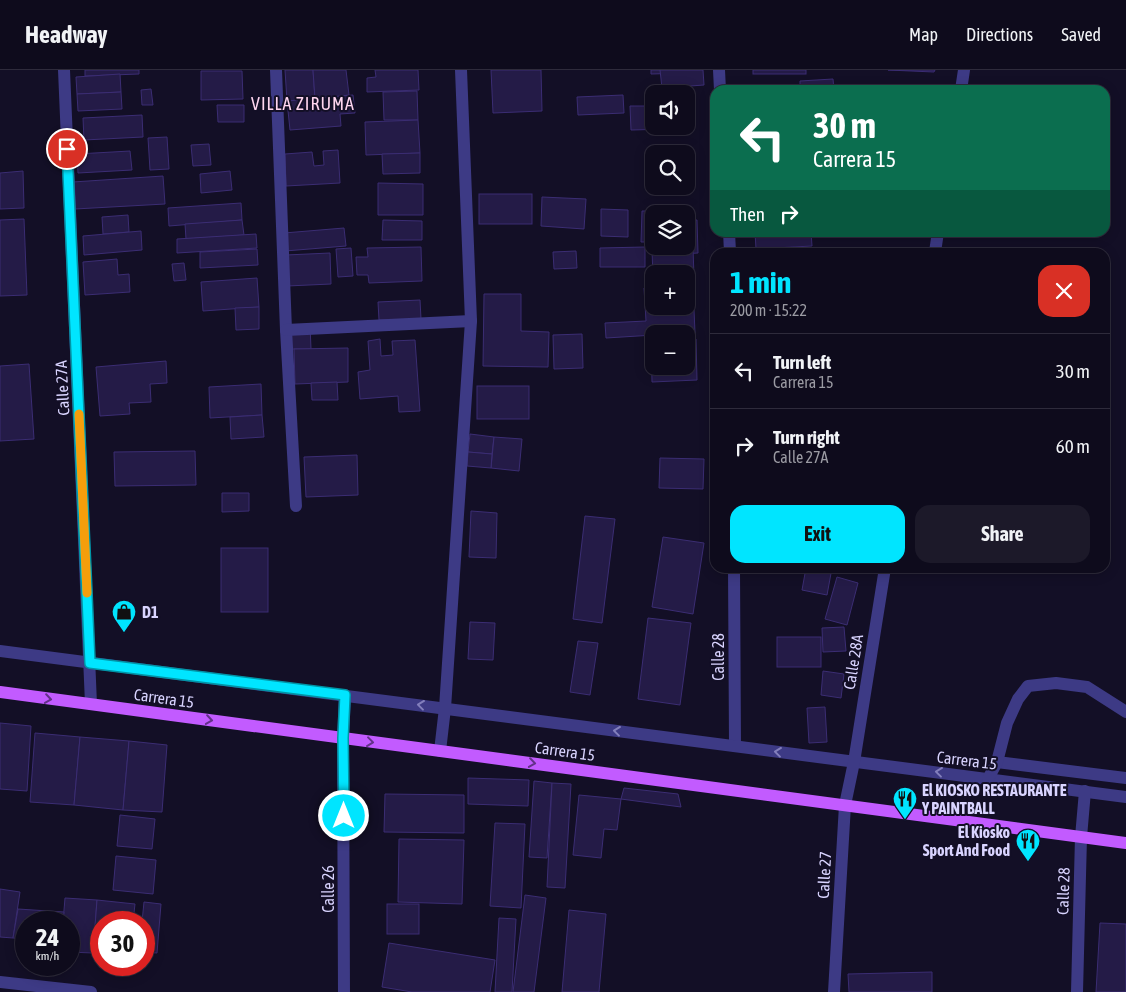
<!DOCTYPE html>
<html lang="en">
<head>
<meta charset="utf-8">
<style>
  body { margin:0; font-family:"Asap Condensed",sans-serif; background:#1c1929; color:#f1f3f6; height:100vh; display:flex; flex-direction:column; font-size:19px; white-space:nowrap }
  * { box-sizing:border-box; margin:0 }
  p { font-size:16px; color:#9b9ba3 }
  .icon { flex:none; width:28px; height:28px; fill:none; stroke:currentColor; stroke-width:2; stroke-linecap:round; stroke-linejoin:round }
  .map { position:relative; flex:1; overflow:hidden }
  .sheet { position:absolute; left:710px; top:178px; width:400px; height:325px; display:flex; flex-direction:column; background:#0e0b1c; border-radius:15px; box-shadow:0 2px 12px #0003,0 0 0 1px #2e2b3b }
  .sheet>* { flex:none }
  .guide { position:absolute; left:710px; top:15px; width:400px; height:152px; border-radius:15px; box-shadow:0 2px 12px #0003,0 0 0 1px #2e2b3b; background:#0b6e4f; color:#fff; overflow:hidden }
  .controls { position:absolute; left:645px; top:15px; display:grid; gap:10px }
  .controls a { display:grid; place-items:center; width:50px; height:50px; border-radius:10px; background:#0e0b1c; box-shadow:0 2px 12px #0003,0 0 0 1px #2e2b3b; font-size:25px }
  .speed { position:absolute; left:15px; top:841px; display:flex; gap:10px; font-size:25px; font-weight:700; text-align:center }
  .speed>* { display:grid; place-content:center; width:65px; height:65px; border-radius:50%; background:#0e0b1c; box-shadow:0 2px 12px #0003,0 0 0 1px #2e2b3b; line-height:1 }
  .speed small { font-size:12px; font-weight:400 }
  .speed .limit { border:8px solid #d22; background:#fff; color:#111 }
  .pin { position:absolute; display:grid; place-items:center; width:42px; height:42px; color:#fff; margin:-21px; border:2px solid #fff; border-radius:50%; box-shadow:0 1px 5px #0007 }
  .me { position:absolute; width:55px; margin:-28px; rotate:0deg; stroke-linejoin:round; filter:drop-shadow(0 0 4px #0008) }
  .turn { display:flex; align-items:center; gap:18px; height:105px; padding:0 20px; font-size:22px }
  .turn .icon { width:65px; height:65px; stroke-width:2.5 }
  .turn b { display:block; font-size:35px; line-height:42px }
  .then { display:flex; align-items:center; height:48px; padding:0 20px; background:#0003; gap:10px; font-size:19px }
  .round { display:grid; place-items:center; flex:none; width:52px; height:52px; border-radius:15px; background:#1c1929 }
  .head { display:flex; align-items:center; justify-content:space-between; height:85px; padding:0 20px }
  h1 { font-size:30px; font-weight:700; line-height:38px; color:#00e5ff }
  .primary-button { display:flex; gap:10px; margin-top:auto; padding:10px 20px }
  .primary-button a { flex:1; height:58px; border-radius:15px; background:#00e5ff; color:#111; font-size:20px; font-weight:700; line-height:58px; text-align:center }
  .primary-button a+a { background:#1c1929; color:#f1f3f6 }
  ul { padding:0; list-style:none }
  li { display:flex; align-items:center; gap:15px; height:75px; padding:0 20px; border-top:1px solid #2e2b3b }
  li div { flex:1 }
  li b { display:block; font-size:19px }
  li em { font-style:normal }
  header { display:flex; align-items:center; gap:30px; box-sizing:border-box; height:70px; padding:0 25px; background:#0e0b1c; border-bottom:1px solid #2e2b3b }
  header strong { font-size:24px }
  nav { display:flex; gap:28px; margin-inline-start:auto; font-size:18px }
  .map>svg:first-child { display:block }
  .building { fill:#241b47; stroke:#3b2d73 }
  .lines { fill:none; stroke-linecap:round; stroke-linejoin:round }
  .minor { stroke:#3d3a85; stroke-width:12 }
  .major { stroke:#c25bff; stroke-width:12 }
  .oneway { stroke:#623188 }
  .oneway2 { stroke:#837fbc }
  .route-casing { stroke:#0095a6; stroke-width:12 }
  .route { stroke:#00e5ff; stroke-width:9 }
  .slow { stroke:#f59e0b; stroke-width:9 }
  .labels { text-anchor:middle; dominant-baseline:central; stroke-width:4; stroke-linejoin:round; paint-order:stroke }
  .street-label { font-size:16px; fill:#d9d4ff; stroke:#130f26 }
  .poi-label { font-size:16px; font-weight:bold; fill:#d9d4ff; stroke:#130f26; text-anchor:start }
  .neighbourhood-label { font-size:18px; letter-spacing:1px; fill:#ffd6f0; stroke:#130f26 }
</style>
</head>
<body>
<header>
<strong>Headway</strong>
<nav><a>Map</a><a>Directions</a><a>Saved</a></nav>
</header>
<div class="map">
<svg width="1126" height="922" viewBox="0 0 1126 922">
  <rect width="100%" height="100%" fill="#130f26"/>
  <g class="building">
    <path d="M85,0H139V4L85,6Z"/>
    <path d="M285,0H313L315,29L287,31Z"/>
    <path d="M313,0H346L349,25L315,29Z"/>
    <path d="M375,0H418L419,20L367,22V8L376,7Z"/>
    <path d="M491,0H541L542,41L493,43Z"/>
    <path d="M651,0H687V3L651,4Z"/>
    <path d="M660,0H703L704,15L662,18Z"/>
    <rect x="753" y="0" width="53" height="4"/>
    <path d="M888,0H935L934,2Z"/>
    <path d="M201,1H242L243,29L201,30Z"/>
    <path d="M120,4L121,22L77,24L76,7Z"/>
    <path d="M833,9L834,20H800V11Z"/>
    <path d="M894,15L934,18V20H893Z"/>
    <path d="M151,19L153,35H142L141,20Z"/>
    <path d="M417,21L418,50H384L383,22Z"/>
    <path d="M121,22L122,39L78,41L77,24Z"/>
    <path d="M353,25L355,43L340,44L341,56L290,60L287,31Z"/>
    <path d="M623,25L624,43L578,45L577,27Z"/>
    <path d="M217,35H244V52H218Z"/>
    <path d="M630,36H654V56H669V59L631,60Z"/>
    <path d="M142,45L143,67L84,70L83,48Z"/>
    <path d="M418,50L420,83L366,85L365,52Z"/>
    <path d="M167,67L169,99L150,100L148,68Z"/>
    <path d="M209,74L211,95L193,96L191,75Z"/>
    <path d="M338,80L340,113L286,116L285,84L312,82L314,96L324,95L323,81Z"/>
    <path d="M130,81L132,100L78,103L77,84Z"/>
    <path d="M420,83V103L383,104L382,84Z"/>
    <path d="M23,101L24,138L0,139V103Z"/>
    <path d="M230,101L232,120L201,123L200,104Z"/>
    <path d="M163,106L165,134L75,139L73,112Z"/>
    <path d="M378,113L423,114V145H378Z"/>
    <rect x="479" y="124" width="53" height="30"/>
    <path d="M542,127L586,129L584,159L541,156Z"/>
    <path d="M241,133L242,150L169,156L168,138Z"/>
    <path d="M601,139L628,140V167L601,166Z"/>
    <path d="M642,141H664V144H654V172H641Z"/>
    <path d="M128,145L129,162L103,164L102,147Z"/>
    <path d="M24,149L27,225L0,226V150Z"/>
    <path d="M242,150L244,165L186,169L185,154Z"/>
    <path d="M383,150L422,151V170H382Z"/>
    <path d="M686,150H697L698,183L682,184V176H686Z"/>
    <path d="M344,158L346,176L285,181L284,163Z"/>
    <path d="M141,161L142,180L84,185L83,166Z"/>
    <path d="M755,162H811L812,176L756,179Z"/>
    <path d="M256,164L257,178L177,183V169Z"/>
    <path d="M421,177L422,211L369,213L368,205H357L356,187H368L367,178Z"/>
    <path d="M645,177V197H600V178Z"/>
    <path d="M693,177L694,207H686V204H654L653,208L652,179Z"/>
    <path d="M351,178L353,206L338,207L336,179Z"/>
    <path d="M257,179L258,195L200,198V182Z"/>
    <path d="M815,179V182H760L759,180Z"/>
    <path d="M576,181L577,198L554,199L553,182Z"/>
    <path d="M330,183L331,214L287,216L286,185Z"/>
    <path d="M117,189L118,205L129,204L130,222L85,225L83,192Z"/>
    <path d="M184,193L186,210L174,211L172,194Z"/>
    <path d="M257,208L259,237L203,241L201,212Z"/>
    <path d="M686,216H693L695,263L654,264V265L606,268L605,253L646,251L644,218H654V236H686Z"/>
    <path d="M484,224H521V261L549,262L548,297L483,296Z"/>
    <path d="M420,230L421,249L379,250L378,232Z"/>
    <path d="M259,237V259L236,260L235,238Z"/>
    <path d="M310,255L311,279H290L289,256Z"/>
    <path d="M582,264L583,298L554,299L553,265Z"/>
    <path d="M380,269L381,286L393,285L392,271L415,270L420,341L399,342L398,326L360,329L358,302L370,300L368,271Z"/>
    <path d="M686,269H696L697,310L652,312L651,270H654V296H686Z"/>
    <path d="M348,278V312L295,314L294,279Z"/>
    <path d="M166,291L167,313L150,314L151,332L129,333L130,344L100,346L96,297Z"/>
    <path d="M29,294L34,369L0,371V296Z"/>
    <path d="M337,312L338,330H312L311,313Z"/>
    <path d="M261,314L262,345L210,348L209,317Z"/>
    <rect x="477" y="316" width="52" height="33"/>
    <path d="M262,345L264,367L231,369L230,347Z"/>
    <path d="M470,364L494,367L492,384L468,382Z"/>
    <path d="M494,367L522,369L519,401L491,398Z"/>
    <path d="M195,381L196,415L115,416L114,382Z"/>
    <path d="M468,382L492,384L491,398L467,396Z"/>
    <path d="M357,385L358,425L306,427L304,387Z"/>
    <path d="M660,388L704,389L703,419L659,418Z"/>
    <path d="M222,423H249V441L222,442Z"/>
    <path d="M471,441L497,443L496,488L469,487Z"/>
    <path d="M585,446L615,449L602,553L573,549Z"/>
    <path d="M663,467L704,473L693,544L652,537Z"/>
    <rect x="221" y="478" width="47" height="64"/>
    <path d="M755,498H778V499L755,500Z"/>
    <path d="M806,498H832L827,525L802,520Z"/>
    <path d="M837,507L858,513L847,555L825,549Z"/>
    <path d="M648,548L691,553L680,635L638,629Z"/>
    <path d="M470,552L495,553L493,590L468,589Z"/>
    <path d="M844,557L846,581L823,582L822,558Z"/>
    <rect x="777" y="567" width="44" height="30"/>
    <path d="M578,571L598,573L590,625L570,622Z"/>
    <path d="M823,601L844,604L841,628L821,625Z"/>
    <path d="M825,637L827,672L809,673L807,638Z"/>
    <path d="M0,653L31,656L27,721L0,719Z"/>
    <path d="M35,663L80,667L74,735L30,732Z"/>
    <path d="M80,667L129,671L123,740L74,735Z"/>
    <path d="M129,671L167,675L162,742L123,740Z"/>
    <path d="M468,708L529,710L528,736L468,734Z"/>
    <path d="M534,711L552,713L547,788L529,787Z"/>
    <path d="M552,713L571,714L565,818L547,817Z"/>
    <path d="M624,718L678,724L681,737L621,729Z"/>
    <path d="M385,724L464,725V763L384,762Z"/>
    <path d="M579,725L621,729L617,760L604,759L601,788L573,785Z"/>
    <path d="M120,745L155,749L152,779L117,776Z"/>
    <path d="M495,753L525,754L521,838L490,836Z"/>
    <path d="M399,769L464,770L462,834L398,832Z"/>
    <path d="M116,786L156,790L153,824L113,820Z"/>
    <path d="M0,819L20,822L13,868L0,867Z"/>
    <path d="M525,825L546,828L534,922H513Z"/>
    <path d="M65,828L97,830L93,883L69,882V852H63Z"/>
    <path d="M97,830L135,834L133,852H101V884L93,883Z"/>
    <path d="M144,832L161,834L157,883L144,882V852H142Z"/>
    <rect x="387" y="834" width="32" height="30"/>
    <path d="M18,839L64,842L63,852H26V869L13,868Z"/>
    <path d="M569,840L606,844L599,922H562Z"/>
    <path d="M499,848L516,849L512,922H495Z"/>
    <path d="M1100,853L1126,854V922H1096Z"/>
    <path d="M389,873L495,890L490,922H412L382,917Z"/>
    <path d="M932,902V922H849L848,904Z"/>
  </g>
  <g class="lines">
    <g class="minor">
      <path d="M64,0L91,634"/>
      <path d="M276,0L286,260L296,436"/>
      <path d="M719,0L720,20"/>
      <path d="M961,20L964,0"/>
      <path d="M729,162L730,182"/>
      <path d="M935,182L938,162"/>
      <path d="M286,260L471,251"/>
      <path d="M734,498L735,676"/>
      <path d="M0,581L1126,727"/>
      <path d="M440,681L445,638L471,251L461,0"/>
      <path d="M997,692L1126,708"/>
      <path d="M988,709L997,692L1007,653L1018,629L1028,616L1056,613L1087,617L1126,642"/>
      <path d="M0,912L91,922"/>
      <path d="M344,922L343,668L345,625"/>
      <path d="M834,922L845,735L854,692L885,498"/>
      <path d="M1077,922L1081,767L1085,721"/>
    </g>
    <path class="major" d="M0,622L1126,773"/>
  </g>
  <defs><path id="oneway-chevron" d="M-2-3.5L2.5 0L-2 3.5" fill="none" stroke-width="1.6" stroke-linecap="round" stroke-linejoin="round" transform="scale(1.25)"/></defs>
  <g class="oneway">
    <use href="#oneway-chevron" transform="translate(48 629) rotate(8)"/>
    <use href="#oneway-chevron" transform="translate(209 650) rotate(8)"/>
    <use href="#oneway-chevron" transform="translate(370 672) rotate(7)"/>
    <use href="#oneway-chevron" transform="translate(532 693) rotate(8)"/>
  </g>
  <g class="oneway2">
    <use href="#oneway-chevron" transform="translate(421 635) rotate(-173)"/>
    <use href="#oneway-chevron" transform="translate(617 661) rotate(-173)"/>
    <use href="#oneway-chevron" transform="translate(778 682) rotate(-173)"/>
    <use href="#oneway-chevron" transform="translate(939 702) rotate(-173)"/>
  </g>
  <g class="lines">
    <defs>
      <path id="route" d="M67,79L90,593L345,625L343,668L344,746"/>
    </defs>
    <use href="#route" class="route-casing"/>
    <use href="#route" class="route"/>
    <path class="slow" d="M79,344L87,523"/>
  </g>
  <defs>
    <symbol id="shop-pin" viewBox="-11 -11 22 30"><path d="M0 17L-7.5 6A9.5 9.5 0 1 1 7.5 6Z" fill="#00e5ff" stroke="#130f26"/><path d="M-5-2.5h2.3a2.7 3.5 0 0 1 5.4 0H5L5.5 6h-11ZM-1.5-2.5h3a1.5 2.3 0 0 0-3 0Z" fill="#111"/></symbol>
    <symbol id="restaurant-pin" viewBox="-11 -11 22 30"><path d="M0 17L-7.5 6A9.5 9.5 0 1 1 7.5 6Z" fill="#00e5ff" stroke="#130f26"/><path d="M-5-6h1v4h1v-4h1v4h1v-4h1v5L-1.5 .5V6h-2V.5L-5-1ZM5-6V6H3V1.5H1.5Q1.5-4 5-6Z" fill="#111"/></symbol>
  </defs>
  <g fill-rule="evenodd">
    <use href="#shop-pin" x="110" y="528" width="28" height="38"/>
    <use href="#restaurant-pin" x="891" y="715" width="28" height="38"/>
    <use href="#restaurant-pin" x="1014" y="757" width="28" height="38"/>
  </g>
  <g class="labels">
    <g class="street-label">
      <text transform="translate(62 318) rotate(-93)">Calle 27A</text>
      <text transform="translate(718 587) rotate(-90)">Calle 28</text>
      <text transform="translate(853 592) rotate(-81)">Calle 28A</text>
      <text transform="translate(164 628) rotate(8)">Carrera 15</text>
      <text transform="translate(565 681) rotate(8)">Carrera 15</text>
      <text transform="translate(967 690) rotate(7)">Carrera 15</text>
      <text transform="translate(824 805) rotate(-87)">Calle 27</text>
      <text transform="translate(328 819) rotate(-90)">Calle 26</text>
      <text transform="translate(1063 821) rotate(-88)">Calle 28</text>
    </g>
    <g class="poi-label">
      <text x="142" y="542">D1</text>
      <text x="922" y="720">El KIOSKO RESTAURANTE<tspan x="922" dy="18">Y PAINTBALL</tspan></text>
      <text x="1010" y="762" text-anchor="end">El Kiosko<tspan x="1010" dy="18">Sport And Food</tspan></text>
    </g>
    <g class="neighbourhood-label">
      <text x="303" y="33">VILLA ZIRUMA</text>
    </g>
  </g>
</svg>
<div class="controls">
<a><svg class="icon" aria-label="sound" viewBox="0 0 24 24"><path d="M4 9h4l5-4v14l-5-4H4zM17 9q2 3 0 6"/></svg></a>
<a><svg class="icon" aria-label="search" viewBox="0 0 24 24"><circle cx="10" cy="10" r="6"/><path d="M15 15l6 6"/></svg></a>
<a><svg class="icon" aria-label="layers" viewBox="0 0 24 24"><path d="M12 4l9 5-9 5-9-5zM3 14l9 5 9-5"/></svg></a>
<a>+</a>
<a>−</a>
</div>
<div class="speed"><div>24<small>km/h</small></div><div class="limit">30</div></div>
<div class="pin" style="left:67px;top:79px;background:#d93025"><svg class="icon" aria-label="arrive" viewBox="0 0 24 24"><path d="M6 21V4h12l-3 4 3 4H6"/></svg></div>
<svg class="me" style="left:344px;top:746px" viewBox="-20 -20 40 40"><circle r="17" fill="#00e5ff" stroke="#fff" stroke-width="3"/><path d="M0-11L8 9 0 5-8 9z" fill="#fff"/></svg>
<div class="guide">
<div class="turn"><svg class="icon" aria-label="left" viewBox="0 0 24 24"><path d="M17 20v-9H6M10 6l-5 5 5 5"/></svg><div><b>30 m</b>Carrera 15</div></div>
<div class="then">Then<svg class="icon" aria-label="right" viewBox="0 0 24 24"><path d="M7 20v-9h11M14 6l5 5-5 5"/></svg></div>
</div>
<section class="sheet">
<div class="head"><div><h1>1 min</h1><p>200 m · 15:22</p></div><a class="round" style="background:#d93025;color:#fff"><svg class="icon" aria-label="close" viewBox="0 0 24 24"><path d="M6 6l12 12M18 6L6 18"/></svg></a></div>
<ul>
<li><svg class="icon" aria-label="left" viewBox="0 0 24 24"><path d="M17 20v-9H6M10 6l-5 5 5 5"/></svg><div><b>Turn left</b><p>Carrera 15</p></div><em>30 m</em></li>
<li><svg class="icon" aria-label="right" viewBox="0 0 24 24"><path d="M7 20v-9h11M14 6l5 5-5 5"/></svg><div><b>Turn right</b><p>Calle 27A</p></div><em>60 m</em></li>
</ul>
<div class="primary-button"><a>Exit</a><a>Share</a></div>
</section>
</div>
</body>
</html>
